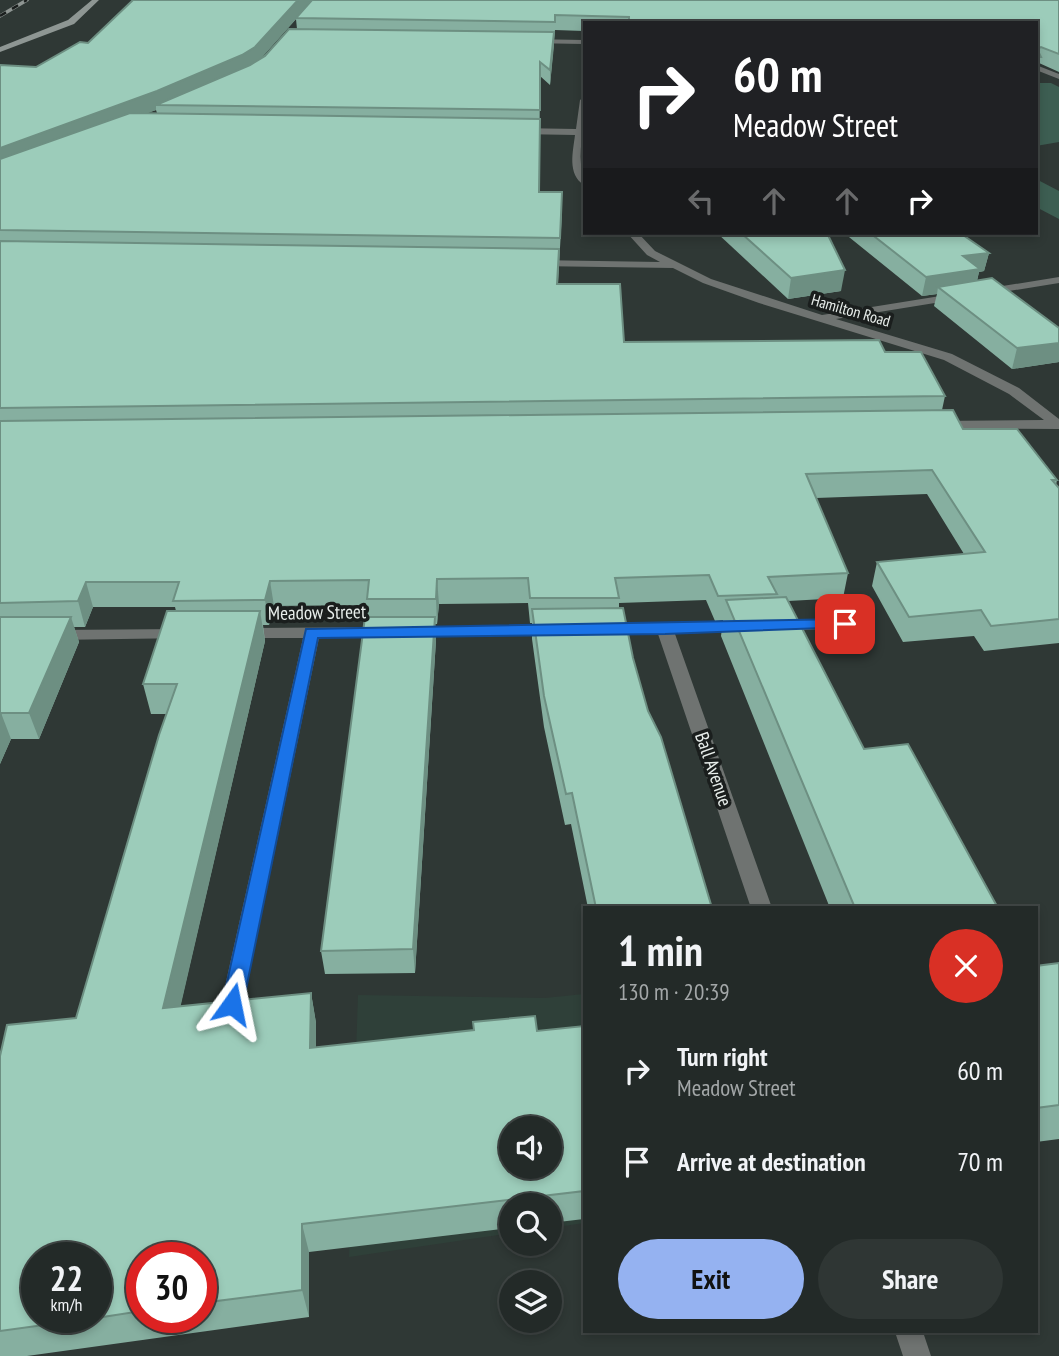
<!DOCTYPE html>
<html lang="en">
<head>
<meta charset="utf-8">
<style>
  body { margin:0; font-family:"PT Sans Narrow",sans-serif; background:#2f3634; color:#f1f3f6; height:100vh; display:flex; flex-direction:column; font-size:26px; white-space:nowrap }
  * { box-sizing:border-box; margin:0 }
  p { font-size:23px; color:#a3a7a8 }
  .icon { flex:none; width:38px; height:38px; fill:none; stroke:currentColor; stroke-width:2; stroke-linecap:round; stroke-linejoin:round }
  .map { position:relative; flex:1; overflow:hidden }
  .drawer { position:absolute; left:583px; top:906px; width:455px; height:427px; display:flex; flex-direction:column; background:#232a28; border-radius:0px; box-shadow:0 4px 10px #0003,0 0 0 2px #404645 }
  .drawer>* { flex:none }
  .hud { position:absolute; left:583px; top:21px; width:455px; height:214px; border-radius:0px; box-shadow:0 4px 10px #0003,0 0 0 2px #404645; background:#202124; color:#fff; overflow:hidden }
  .controls { position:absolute; left:499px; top:1116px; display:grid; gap:14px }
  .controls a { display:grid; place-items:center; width:63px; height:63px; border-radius:50%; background:#232a28; box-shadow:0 4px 10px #0003,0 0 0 2px #404645; font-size:35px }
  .speed { position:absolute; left:21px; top:1242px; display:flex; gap:14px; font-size:35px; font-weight:700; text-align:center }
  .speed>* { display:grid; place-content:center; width:91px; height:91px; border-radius:50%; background:#232a28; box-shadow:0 4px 10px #0003,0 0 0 2px #404645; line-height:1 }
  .speed small { font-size:18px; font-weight:400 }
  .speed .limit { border:10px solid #d22; background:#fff; color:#111 }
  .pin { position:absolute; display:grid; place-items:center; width:60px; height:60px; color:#fff; margin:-30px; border-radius:14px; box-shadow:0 4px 10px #0006 }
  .me { position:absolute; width:77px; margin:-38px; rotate:12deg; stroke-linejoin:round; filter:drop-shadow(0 0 5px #0008) }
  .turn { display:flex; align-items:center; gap:24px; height:147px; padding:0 35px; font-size:32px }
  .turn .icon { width:91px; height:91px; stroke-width:2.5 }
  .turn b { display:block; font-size:49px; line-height:60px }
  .lanes { display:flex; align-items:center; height:66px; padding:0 35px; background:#0003; justify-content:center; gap:35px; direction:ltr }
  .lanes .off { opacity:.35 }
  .round { display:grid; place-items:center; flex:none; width:74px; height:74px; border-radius:37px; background:#2f3634 }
  .overview { display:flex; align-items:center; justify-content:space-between; height:119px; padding:0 35px }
  h1 { font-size:42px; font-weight:800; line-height:52px }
  .button { display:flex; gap:14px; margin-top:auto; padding:14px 35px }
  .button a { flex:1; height:80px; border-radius:42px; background:#95b2f1; color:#111; font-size:28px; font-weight:800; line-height:80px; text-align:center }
  .button a+a { background:#2f3634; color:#f1f3f6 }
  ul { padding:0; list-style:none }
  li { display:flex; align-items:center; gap:21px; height:91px; padding:0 35px }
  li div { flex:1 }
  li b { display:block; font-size:26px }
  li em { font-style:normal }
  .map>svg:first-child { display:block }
  .built { fill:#2f4039; fill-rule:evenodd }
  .green { fill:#3d5e52 }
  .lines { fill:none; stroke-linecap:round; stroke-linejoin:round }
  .street { fill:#6f7371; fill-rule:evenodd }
  .secondary { fill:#8e9693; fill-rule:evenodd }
  .rail-casing { stroke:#8e9592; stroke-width:3.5 }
  .rail { stroke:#1a1e1d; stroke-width:2.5; stroke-dasharray:7; stroke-linecap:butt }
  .wall { fill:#86afa0; fill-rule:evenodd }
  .shaded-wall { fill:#6d8f82 }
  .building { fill:#9cccba; stroke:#6d8f82; stroke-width:2; fill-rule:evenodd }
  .route { fill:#1a73e8; stroke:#114b97; stroke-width:2 }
  .labels { text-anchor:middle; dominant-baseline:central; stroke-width:7; stroke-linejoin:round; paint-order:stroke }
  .far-street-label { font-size:16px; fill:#e8eeeb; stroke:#1a1e1d }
  .street-label { font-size:19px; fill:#e8eeeb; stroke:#1a1e1d }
</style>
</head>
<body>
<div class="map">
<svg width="1059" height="1356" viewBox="0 0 1059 1356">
  <rect width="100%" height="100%" fill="#2f3835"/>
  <path class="built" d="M584,994V1223L550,1228V1206H511V1233L349,1257L358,995L545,998ZM511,1129H550V1167H511Z"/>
  <g class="green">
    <path d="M1036,83H1051L1059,87V142L1036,146Z"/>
    <path d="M1036,179L1059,191V219L1036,207Z"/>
  </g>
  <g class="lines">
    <g class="street">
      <path d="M529,39L584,40V44L526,43Z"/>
      <path d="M1036,65L1059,74V79L1036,70Z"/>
      <path d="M584,97C586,119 579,145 581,164C582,172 585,177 584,185C567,174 573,152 575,135L518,134L514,131L518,128L576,129L580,100Z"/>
      <path d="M627,233H638L655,251L711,279L822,315L1059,277V283L836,319L952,354L1019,388L1059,419V429L933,428V422L938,421L1044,420L1009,394L944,360L759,303L703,283L673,268L535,266L530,263L535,260L660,262L647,255Z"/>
      <path d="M845,619L853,624L851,628L778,631L770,626L778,621Z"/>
      <path d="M747,622L753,623L755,627L753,631L675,634L772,908H751L658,634L603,635L595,630L603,625Z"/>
      <path d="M554,626L562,631L560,635L414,637L406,632L414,627Z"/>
      <path d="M386,627L394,632L392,636L319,638L243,1004L240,1011L232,1014L224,1011L221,1004L303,638H243L235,633L243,628Z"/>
      <path d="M183,629L191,634L189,638L54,640L46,635L54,630Z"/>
      <path d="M895,1332H923L931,1356H903Z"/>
    </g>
    <path class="secondary" d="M92,0H99L74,24L0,52V47L68,20Z"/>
    <defs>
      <path id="rail" d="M0,16L27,0"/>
    </defs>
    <use href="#rail" class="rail-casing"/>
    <use href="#rail" class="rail"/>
  </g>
  <g class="wall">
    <path d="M133,0H1059V72L1039,63L1036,73V23H584V31L555,30L550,85L540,76L539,192L562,212L558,284L624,342L885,352L945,396L942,410L963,429L1057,480L1056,485L1059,488V643L984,651L974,636L903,642L872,586L877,562L964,554L927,494L816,498L848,573L843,598L788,601L864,749L998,908H830L721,636L723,620L715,621L706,600L619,603V608L648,711L712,908H588L571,824L565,825L544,727L532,639V623H530L528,603L439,604L437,624H435L436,640L415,973L325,974L321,951L368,617L367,605L274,606L269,625H263L265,641L180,1007L311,993L316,1023V1048L537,1031L584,1026V1219L550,1223V1206H511V1228L309,1252V1317L27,1356H0V1056L76,1018L167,714H151L143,684L176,611L175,607H93L85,627H74L79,642L39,739H11L0,764V65L36,67L88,43ZM296,19L297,29L261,58ZM156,110L157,113H147ZM142,1258H201V1318H142Z"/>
    <path d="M717,233H827L841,291L788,299Z"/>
    <path d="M844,233H960L989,253L984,271L979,272L977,281L1059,328V362L1012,369L934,306L937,294L922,296Z"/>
    <path d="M1059,963V1139L1036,1142V966Z"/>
  </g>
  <g class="shaded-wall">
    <path d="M298,0H313L257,63L156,105V110L0,168V148Z"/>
    <path d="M554,32V46L550,85V70Z"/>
    <path d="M989,253L984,271L979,272L975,288L938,287L937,294L922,296L926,277L963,256Z"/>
    <path d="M845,270L841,291L788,299L791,278Z"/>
    <path d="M1059,343V362L1012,369L1017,348Z"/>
    <path d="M437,579L439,604L437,624L436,599Z"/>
    <path d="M270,581L274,606L269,625L265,600Z"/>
    <path d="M86,582L93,607L85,627L78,601Z"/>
    <path d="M260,611L265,641L173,1039L163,1008Z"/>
    <path d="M71,617L79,642L39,739L29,713Z"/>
    <path d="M435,617L436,640L415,973L413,949Z"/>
    <path d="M1,713L11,739L0,764V717Z"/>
    <path d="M311,993L316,1023V1079L310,1048Z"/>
    <path d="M302,1224L309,1252V1317L302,1290Z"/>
  </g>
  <g class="building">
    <path d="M133,0H298L255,47L242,55L157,91L0,148V65L36,67L80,42L88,43Z"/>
    <path d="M312,0H1059V54L1041,47L1037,49L1041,57H1036V23H629V17L555,15V22L296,18Z"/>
    <path d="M289,29L554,32L550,70L540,62V110L156,105L250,65L265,56Z"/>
    <path d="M130,113L540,119L539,192H562L560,238L0,230V159Z"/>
    <path d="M741,233H827L845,270L791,278Z"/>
    <path d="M870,233H960L989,253L963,256L980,269L926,277Z"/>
    <path d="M0,241L559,249L557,284H620L624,342L879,340L885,352H921L945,396L0,408Z"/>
    <path d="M992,278L1059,328V343L1017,348L938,287Z"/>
    <path d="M953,410L963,429H1017L1057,480H1052L1059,488V619L991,626L981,610L909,617L877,562L985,552L932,470L806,474L848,573L768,577L777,594L718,596L709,575L615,578L619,598H530L528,578L437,579L436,599H367L369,580L270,581L265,600L173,601L179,582H86L78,601L0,603V421Z"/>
    <path d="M786,597L864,749L908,744L998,908H855L726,600Z"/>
    <path d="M623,608L633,658L648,711L661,737L712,908H596L572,793L566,794L544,696L532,609Z"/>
    <path d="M167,611H260L163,1008L311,993L310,1048L474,1030L473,1022L535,1016L537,1031L584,1026V1191L302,1224V1290L201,1303V1258H142V1311L96,1318V1258H37V1318H95L0,1331V1056L7,1025L76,1018L159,735L177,684H143ZM511,1129H550V1167H511Z"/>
    <path d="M0,617H71L29,713H1L0,717Z"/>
    <path d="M365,617H435L413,949L321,951Z"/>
    <path d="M1059,963V1105L1036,1108V966Z"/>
  </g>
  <path class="route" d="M845,619L850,621L852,624L850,627L665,634L318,638L243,1004L240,1010L232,1012L225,1010L222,1004L306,629Z"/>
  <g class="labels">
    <g class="far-street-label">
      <text transform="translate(851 310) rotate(16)">Hamilton Road</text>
    </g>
    <g class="street-label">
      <text transform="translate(317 612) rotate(-1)">Meadow Street</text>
      <text transform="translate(714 769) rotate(71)">Ball Avenue</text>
    </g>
  </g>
</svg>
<div class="controls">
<a><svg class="icon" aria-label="sound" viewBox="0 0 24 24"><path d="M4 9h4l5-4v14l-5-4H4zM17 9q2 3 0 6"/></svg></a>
<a><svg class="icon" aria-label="search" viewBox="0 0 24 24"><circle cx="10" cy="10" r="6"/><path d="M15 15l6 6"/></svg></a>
<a><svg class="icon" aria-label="layers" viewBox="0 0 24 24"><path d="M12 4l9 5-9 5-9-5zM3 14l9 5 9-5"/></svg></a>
</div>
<div class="speed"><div>22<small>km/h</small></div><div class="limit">30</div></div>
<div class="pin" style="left:845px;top:624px;background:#d93025"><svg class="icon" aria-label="arrive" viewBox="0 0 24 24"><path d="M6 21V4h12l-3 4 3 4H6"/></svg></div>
<svg class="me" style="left:232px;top:1004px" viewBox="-20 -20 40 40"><path d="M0-17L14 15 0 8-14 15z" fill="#1a73e8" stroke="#fff" stroke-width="4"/></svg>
<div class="hud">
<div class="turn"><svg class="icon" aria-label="right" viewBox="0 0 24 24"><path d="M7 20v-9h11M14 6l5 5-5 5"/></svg><div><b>60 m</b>Meadow Street</div></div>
<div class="lanes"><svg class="icon off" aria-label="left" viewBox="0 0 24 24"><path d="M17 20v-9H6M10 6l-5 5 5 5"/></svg><svg class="icon off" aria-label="ahead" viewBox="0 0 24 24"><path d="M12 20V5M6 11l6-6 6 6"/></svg><svg class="icon off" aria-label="ahead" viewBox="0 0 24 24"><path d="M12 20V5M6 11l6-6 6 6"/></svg><svg class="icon" aria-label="right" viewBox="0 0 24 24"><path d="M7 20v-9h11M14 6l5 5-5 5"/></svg></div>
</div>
<section class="drawer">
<div class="overview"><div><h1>1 min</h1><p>130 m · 20:39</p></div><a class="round" style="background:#d93025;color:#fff"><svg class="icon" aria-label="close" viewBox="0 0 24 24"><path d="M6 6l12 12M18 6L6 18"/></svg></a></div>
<ul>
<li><svg class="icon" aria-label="right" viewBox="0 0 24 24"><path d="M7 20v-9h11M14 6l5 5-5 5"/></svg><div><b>Turn right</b><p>Meadow Street</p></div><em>60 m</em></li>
<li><svg class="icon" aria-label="arrive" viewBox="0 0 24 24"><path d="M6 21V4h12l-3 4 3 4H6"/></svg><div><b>Arrive at destination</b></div><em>70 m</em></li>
</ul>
<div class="button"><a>Exit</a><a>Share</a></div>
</section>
</div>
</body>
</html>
